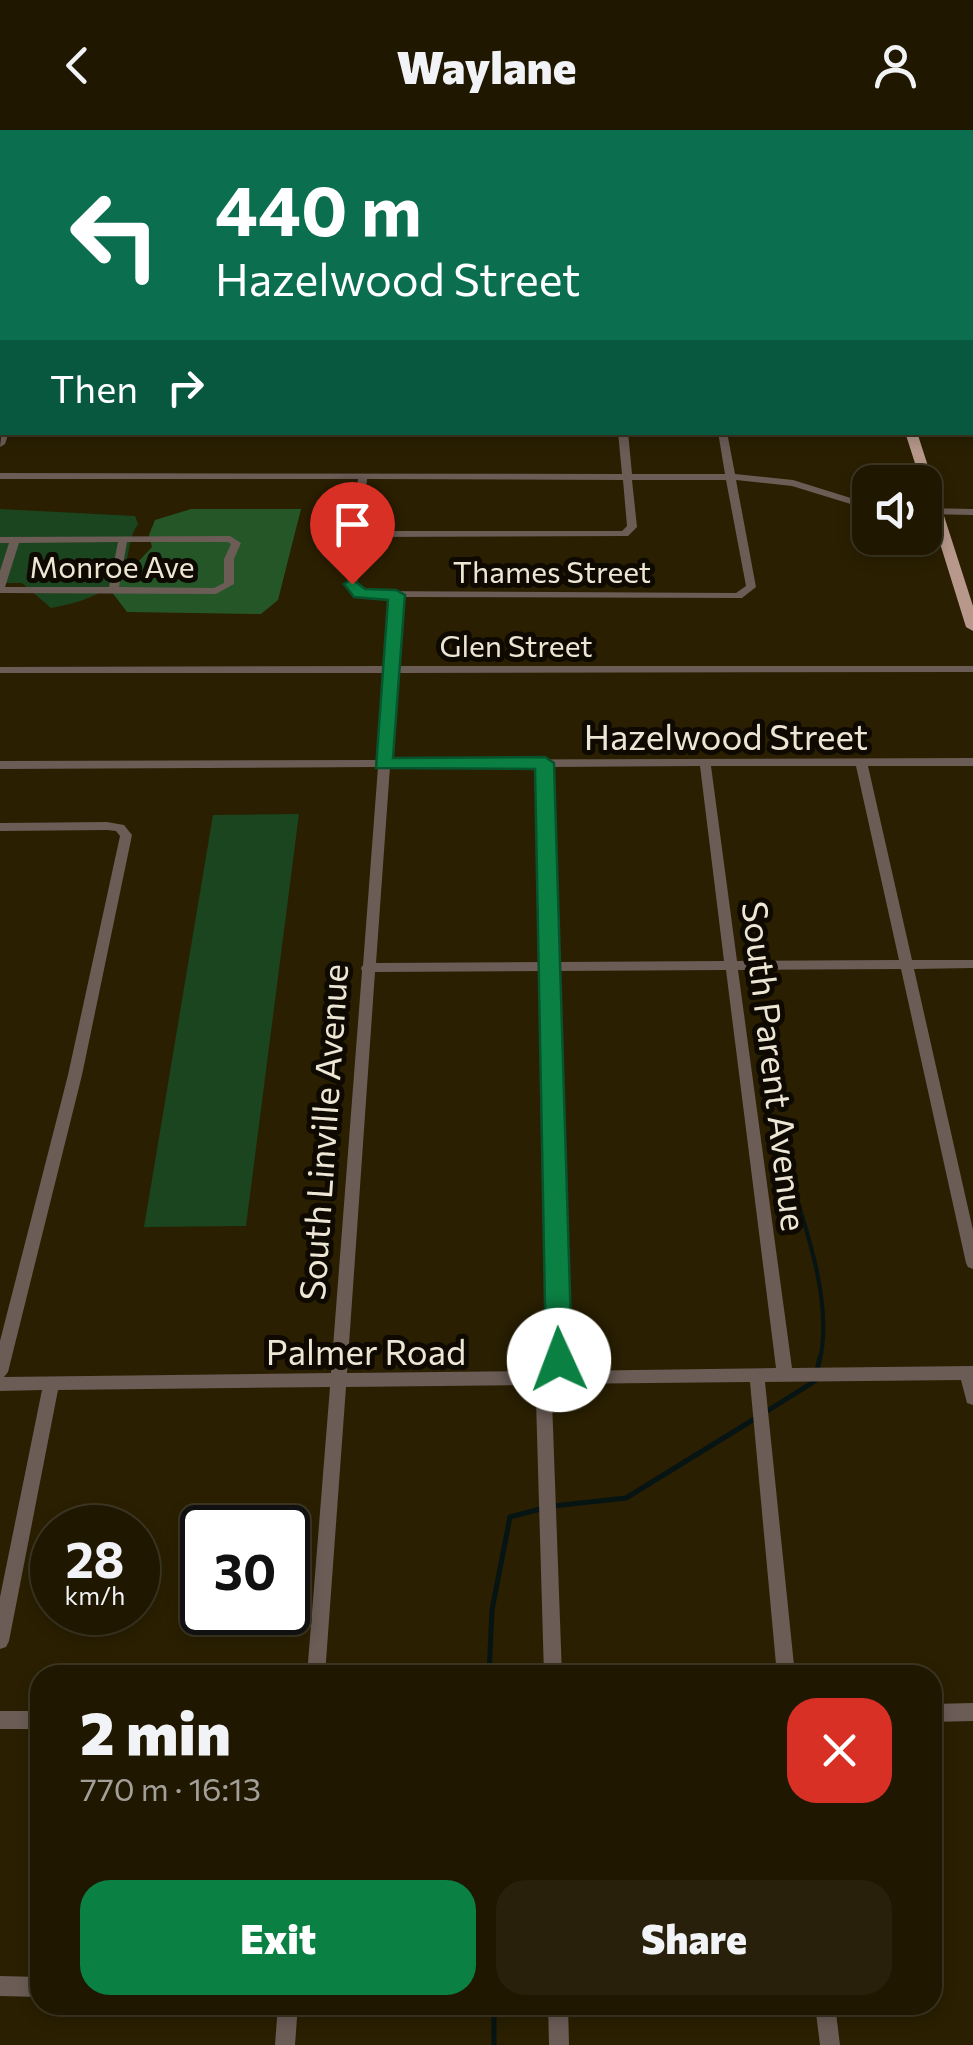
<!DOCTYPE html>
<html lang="en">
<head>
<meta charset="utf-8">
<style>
  body { margin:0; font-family:Commissioner,sans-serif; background:#28200b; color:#f1f3f6; height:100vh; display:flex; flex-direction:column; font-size:38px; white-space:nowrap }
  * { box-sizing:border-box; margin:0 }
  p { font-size:32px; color:#a29f99 }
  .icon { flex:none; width:55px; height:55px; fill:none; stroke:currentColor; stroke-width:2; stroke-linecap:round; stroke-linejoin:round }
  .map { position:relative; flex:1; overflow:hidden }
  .side { position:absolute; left:30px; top:1535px; width:912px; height:350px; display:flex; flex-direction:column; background:#201701; border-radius:30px; box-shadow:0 5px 15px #0003,0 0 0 2px #3d3623 }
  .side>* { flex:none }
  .hud { position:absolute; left:0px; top:0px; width:975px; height:305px; box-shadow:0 5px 15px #0003,0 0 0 2px #3d3623; background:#0b6e4f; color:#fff; overflow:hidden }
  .controls { position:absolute; left:852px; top:335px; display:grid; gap:20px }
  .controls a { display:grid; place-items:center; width:90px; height:90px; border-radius:20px; background:#201701; box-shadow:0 5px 15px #0003,0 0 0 2px #3d3623; font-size:50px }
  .speed { position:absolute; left:30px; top:1375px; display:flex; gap:20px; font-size:50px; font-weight:700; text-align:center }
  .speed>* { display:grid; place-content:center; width:130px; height:130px; border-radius:50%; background:#201701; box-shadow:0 5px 15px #0003,0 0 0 2px #3d3623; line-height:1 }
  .speed small { font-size:25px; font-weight:400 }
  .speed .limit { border:5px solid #111; border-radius:15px; background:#fff; color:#111 }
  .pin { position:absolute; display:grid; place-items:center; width:85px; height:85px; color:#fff; margin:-102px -42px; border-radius:50% 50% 50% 0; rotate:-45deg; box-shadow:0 0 10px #0007 }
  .pin .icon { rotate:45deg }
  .me { position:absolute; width:110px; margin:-55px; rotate:358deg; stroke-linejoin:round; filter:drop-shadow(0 0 8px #0008) }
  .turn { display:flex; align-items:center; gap:35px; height:210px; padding:0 50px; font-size:45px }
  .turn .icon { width:130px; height:130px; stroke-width:2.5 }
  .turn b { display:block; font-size:70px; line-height:85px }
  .then { display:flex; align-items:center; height:95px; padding:0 50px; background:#0003; gap:20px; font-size:38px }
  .round { display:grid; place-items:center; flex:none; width:105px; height:105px; border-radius:30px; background:#28200b }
  .overview { display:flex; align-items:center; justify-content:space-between; height:170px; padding:0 50px }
  h1 { font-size:60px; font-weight:800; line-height:75px }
  .button { display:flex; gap:20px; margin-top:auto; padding:20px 50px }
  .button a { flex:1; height:115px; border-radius:30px; background:#0b8043; color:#fff; font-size:40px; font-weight:800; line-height:115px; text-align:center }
  .button a+a { background:#28200b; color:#f1f3f6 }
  header { display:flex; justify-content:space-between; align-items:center; height:130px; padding:0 50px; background:#201701; font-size:45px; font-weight:800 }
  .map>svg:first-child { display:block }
  .green { fill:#1b451f }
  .forest { fill:#245628 }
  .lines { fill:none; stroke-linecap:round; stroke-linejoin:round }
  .stream-far1 { stroke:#071414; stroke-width:4 }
  .stream { stroke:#071414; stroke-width:5 }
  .minor { fill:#6b5c56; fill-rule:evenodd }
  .major { fill:#b7988b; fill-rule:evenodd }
  .route { fill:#0b8043; stroke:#07532c; stroke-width:2.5 }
  .labels { text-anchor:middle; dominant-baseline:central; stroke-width:10; stroke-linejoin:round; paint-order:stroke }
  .far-street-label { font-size:30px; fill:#ede6d5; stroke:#0e0901 }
  .street-label { font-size:35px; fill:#ede6d5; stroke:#0e0901 }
</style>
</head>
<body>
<header><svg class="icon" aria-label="back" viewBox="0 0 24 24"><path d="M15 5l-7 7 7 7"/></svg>Waylane<svg class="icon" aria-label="person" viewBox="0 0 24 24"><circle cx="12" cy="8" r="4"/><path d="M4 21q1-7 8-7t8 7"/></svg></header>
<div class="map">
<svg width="973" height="1915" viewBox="0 0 973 1915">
  <rect width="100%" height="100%" fill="#2a1f01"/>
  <g class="green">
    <path d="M0,379L135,386L138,394C129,407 130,419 126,433C116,463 79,473 51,478L22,453H0Z"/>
    <path d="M299,684L246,1096L144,1097L213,685Z"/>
  </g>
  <path class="forest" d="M191,379H301L278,470L261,484L127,482L111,461L152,417L149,405L155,390Z"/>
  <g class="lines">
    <path class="stream-far1" d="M778,1008C796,1072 835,1164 820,1229"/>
    <g class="stream">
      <path d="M817,1241L820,1227"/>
      <path d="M764,1283L815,1251"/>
      <path d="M553,1376L626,1368L756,1288"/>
      <path d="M489,1545L492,1480L510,1387L544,1378"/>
      <path d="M494,1875V1915"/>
    </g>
    <g class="minor">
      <path d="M38,0H44L43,2H37Z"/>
      <path d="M131,0H137L136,2H130Z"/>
      <rect x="621" y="0" width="6" height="2"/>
      <rect x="0" y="81" width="2" height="9"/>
      <rect x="0" y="101" width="2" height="4"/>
      <rect x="0" y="168" width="2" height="4"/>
      <rect x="972" y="184" width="1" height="4"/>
      <path d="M2,300V302H9L5,314L0,317Z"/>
      <path d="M618,302H628L632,344H725L718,302H727L735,344L793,350L870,374V380L792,356L736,350L756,457L742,468L402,467L397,536H973V542L397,543L390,630L973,628V636H868L912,830H973V838L914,839L973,1100V1139L968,1137L966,1133L901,839L738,840L792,1238L973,1236V1275L967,1273L961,1250L765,1252L795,1545H777L750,1252L555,1254L552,1270L562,1545H544L536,1270L540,1255L346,1257L325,1545H307L330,1257L58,1260L9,1511L6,1517L0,1519V1467L42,1260L0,1261V1211L68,945L120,706L116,701L107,700L0,701V693L107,692L124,695L132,705L82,945L8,1242L4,1247L331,1243L362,841L361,838L363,835L378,637L0,639V631L379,630L386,543H0V537L386,536L392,467L356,466L347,454L358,349H0V343L622,344ZM367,349L623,350L627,396L622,401H362ZM632,350H726L746,456L736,463L363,461L357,454L362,407L628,406L637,397ZM700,636L724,831L556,832L551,637ZM711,636H856L899,830L737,831ZM390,637H539L543,832L376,833ZM726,840L776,1238L564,1241L567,1236L556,841ZM543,841L551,1234L545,1241L347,1243L375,842Z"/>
      <path d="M925,378L973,379V385L925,384Z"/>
      <path d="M230,406L241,413L234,429V454L216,464L0,463V441L9,413H0V407ZM118,412L109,457H5L19,413ZM127,412H228L231,414L224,429V453L214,458L119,457Z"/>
      <path d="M973,1573V1591L932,1592V1574Z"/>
      <rect x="0" y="1581" width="40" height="18"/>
      <path d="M0,1846L40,1847V1867L0,1866Z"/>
      <path d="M278,1875H298L295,1915H275Z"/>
      <path d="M548,1875H568L569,1915H549Z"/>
      <path d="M815,1875H835L840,1915H820Z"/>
    </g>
    <g class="major">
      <rect x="814" y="0" width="8" height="2"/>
      <path d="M905,302H917L973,476V501L966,497L925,365V352H921Z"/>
    </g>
  </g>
  <path class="route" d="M352,449L365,459L396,460L405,465L393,628L545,627L554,633L572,1230L559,1241L546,1230L535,639L376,638L388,470L354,467L344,454Z"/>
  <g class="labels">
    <g class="far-street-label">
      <text x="112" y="435">Monroe Ave</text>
      <text x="552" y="440">Thames Street</text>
      <text x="516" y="514">Glen Street</text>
    </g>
    <g class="street-label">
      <text x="726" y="605">Hazelwood Street</text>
      <text transform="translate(776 936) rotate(83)">South Parent Avenue</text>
      <text transform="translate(322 1002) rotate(-86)">South Linville Avenue</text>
      <text x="366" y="1220">Palmer Road</text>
    </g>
  </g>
</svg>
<div class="controls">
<a><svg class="icon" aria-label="sound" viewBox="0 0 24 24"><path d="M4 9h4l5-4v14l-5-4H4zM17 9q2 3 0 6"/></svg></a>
</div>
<div class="speed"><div>28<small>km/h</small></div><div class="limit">30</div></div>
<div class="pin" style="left:352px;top:454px;background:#d93025"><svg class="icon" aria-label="arrive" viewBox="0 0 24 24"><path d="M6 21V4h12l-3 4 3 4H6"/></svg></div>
<svg class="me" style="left:559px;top:1230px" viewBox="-20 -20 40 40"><circle r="19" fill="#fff"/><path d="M0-13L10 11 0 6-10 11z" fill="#0b8043"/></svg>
<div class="hud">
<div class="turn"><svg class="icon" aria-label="left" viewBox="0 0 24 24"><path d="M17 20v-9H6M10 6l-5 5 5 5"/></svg><div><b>440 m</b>Hazelwood Street</div></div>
<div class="then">Then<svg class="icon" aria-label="right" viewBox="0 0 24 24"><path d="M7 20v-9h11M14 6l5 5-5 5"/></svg></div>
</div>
<section class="side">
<div class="overview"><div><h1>2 min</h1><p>770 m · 16:13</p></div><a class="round" style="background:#d93025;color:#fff"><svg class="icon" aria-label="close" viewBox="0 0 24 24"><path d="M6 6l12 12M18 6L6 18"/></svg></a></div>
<div class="button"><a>Exit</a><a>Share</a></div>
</section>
</div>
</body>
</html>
